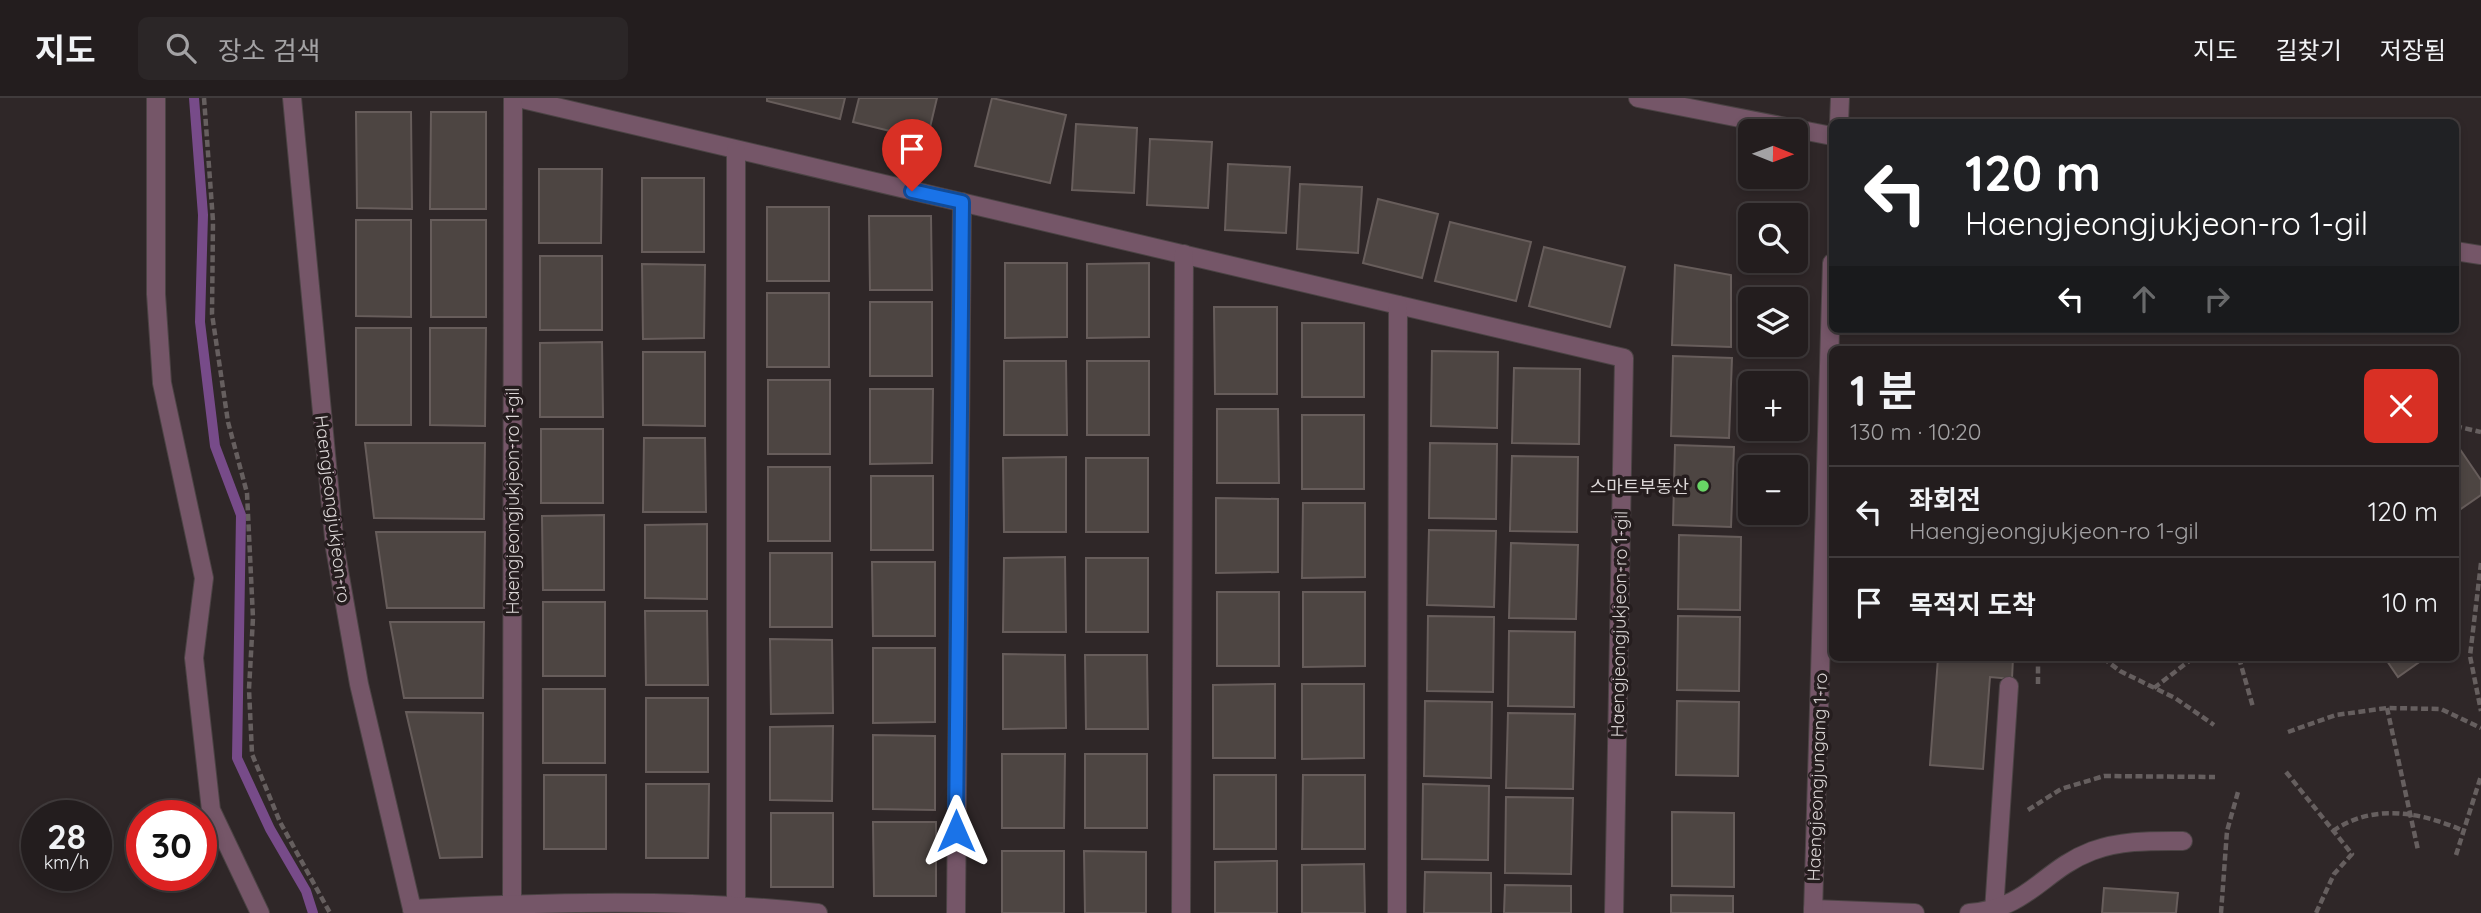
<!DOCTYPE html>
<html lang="ko">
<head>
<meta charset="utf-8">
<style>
  body { margin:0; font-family:Quicksand,"Noto Sans KR",sans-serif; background:#2b2627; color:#f1f3f6; height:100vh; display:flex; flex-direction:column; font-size:26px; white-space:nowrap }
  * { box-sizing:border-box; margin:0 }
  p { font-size:23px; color:#a3a2a4 }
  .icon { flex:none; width:38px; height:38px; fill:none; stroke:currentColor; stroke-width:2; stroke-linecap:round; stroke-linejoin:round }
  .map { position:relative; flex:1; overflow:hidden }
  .side { position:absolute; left:1829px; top:248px; width:630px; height:315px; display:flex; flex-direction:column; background:#231d1e; border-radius:10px; box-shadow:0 4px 10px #0003,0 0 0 2px #403b3c }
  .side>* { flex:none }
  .guide { position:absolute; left:1829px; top:21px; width:630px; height:214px; border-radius:10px; box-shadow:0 4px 10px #0003,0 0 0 2px #403b3c; background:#202124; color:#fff; overflow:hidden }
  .needle { width:46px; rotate:91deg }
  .buttons { position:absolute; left:1738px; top:21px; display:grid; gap:14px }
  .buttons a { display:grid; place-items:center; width:70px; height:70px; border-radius:10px; background:#231d1e; box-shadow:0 4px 10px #0003,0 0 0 2px #403b3c; font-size:35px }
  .speed { position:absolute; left:21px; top:702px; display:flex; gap:14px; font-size:35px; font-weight:700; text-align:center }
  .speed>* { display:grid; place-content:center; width:91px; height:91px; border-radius:50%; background:#231d1e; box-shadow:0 4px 10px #0003,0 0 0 2px #403b3c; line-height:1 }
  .speed small { font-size:18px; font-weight:400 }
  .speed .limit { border:10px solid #d22; background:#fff; color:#111 }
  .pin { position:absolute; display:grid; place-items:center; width:60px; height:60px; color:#fff; margin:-72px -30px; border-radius:50% 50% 50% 0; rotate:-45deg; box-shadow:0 0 7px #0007 }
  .pin .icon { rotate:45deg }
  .me { position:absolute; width:77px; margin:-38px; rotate:0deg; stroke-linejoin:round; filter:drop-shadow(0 0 5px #0008) }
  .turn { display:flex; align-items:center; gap:24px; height:147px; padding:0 21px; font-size:32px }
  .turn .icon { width:91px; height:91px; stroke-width:2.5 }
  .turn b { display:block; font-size:49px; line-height:60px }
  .lanes { display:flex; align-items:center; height:66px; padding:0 21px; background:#0003; justify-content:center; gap:35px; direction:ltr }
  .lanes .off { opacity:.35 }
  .round { display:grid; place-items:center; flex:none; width:74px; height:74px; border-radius:10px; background:#2b2627 }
  .summary { display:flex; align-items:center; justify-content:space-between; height:119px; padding:0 21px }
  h1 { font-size:42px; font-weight:700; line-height:52px }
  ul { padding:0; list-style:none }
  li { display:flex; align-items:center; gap:21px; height:91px; padding:0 21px; border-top:2px solid #403b3c }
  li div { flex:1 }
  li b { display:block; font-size:26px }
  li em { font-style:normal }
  header { display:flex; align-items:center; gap:42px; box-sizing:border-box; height:98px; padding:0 35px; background:#231d1e; border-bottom:2px solid #403b3c }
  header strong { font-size:33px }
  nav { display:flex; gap:38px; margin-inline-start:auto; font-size:24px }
  .search { width:490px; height:63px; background:#2b2627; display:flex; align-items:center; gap:18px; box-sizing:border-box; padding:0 24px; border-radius:10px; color:#a3a2a4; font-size:26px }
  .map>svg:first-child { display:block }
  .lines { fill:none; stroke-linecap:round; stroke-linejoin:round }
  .stream { stroke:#774b89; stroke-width:10 }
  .building { fill:#4d4542; stroke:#675d5b; stroke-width:2 }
  .minor-casing { stroke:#4b4344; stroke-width:20 }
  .path { stroke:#665f5f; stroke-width:4.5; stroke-dasharray:7 3.5; stroke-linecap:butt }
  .minor { stroke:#755668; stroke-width:18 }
  .route-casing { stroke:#114b97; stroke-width:18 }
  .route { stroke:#1a73e8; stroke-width:12 }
  .poi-dot { fill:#68d465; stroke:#251d1e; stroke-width:2.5 }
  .labels { text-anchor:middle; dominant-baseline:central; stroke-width:7; stroke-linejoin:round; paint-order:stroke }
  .poi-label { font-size:18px; fill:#dcd7d7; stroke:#251d1e; text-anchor:end }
  .street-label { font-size:18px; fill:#dcd7d7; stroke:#251d1e }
</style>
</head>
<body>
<header>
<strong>지도</strong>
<div class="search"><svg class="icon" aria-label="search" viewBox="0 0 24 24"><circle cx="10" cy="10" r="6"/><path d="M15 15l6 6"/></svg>장소 검색</div>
<nav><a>지도</a><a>길찾기</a><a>저장됨</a></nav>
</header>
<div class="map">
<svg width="2481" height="815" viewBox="0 0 2481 815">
  <rect width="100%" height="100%" fill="#2f2728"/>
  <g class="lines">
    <path class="stream" d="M194,0L203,117L200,224L215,348L241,417L237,660L270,731L306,793L313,815"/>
  </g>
  <g class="building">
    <path d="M767,0H845L840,21L767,3Z"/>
    <path d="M859,0H937L927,42L853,24Z"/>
    <path d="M992,0L1066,17L1050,85L975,68Z"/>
    <path d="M356,14H411L412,111L357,110Z"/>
    <path d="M431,14H486V111H430Z"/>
    <path d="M1076,26L1137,30L1134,95L1072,92Z"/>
    <path d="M1150,41L1212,44L1208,110L1147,107Z"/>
    <path d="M1228,66L1290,69L1286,135L1225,132Z"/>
    <path d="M539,71H602L601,145H539Z"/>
    <rect x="642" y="80" width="62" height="74"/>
    <path d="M1300,86L1362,89L1358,155L1297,151Z"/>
    <path d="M1378,101L1438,116L1422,180L1363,165Z"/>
    <rect x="767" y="109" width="62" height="74"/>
    <path d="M869,118H931L932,192H870Z"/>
    <path d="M356,122H411V219L356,218Z"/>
    <rect x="431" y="122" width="55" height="97"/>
    <path d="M1450,124L1531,144L1516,203L1435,183Z"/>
    <path d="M1544,149L1625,169L1610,229L1529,208Z"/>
    <rect x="540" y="158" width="62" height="74"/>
    <path d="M1005,165H1067V239L1005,240Z"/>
    <path d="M1149,165V239L1087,240V166Z"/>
    <path d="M642,166L705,167L704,240L643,241Z"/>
    <path d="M1675,167L1731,177V249L1672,247Z"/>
    <rect x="767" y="195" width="62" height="74"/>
    <rect x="870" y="204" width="62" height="74"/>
    <path d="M1214,209H1277V296H1215Z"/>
    <rect x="1302" y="225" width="62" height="74"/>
    <rect x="356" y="230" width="55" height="97"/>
    <path d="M430,230H486L485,328L430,327Z"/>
    <path d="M602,244L603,319H540V245Z"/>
    <path d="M1432,253L1498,254L1497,330L1431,328Z"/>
    <path d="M643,254H705V328L643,327Z"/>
    <path d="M1673,258L1732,260L1729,340L1671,338Z"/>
    <path d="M1004,263H1066L1067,337H1004Z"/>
    <rect x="1087" y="263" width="62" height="74"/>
    <path d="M1514,270L1580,271L1579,346L1512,345Z"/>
    <rect x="768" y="282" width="62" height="74"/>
    <path d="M870,291H933L932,365L870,366Z"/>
    <path d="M1217,311H1278L1279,385H1217Z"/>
    <rect x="1302" y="317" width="62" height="74"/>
    <rect x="541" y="331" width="62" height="74"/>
    <path d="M644,340H705L706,414H643Z"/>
    <path d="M2455,344L2481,382V397L2455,415Z"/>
    <path d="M365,345H485L484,421L374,420Z"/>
    <path d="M1430,345L1497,346L1496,421L1429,420Z"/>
    <path d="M1675,347L1734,349L1731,429L1673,427Z"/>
    <path d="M1512,358L1578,359L1577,434L1510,433Z"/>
    <path d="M1066,359V434H1004L1003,360Z"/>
    <rect x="1086" y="360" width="62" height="74"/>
    <rect x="768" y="369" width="62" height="74"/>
    <rect x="871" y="378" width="62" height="74"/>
    <path d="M1216,400L1278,401V474L1216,475Z"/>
    <path d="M1303,405H1365V479L1302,480Z"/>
    <path d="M604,417V492H543L542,418Z"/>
    <path d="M707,426V501L645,500V427Z"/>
    <path d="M1429,432L1496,433L1494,509L1427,507Z"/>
    <path d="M376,434H485L484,510H387Z"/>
    <path d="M1679,437L1741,439L1740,512L1678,511Z"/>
    <path d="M1511,445L1578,447L1576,521L1509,520Z"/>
    <rect x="770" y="455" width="62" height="74"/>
    <path d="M1065,459L1066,534H1003L1004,460Z"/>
    <rect x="1086" y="460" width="62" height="74"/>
    <path d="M872,464H935V538H873Z"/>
    <rect x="1217" y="494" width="62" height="74"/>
    <path d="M1303,494H1365V568L1303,569Z"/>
    <rect x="543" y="504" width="62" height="74"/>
    <path d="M645,513H707L708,587H646Z"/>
    <path d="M1428,518L1494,519L1493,594L1427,593Z"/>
    <path d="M1678,518L1740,519L1739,593L1677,592Z"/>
    <path d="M390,524H484L483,600H404Z"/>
    <path d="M1509,533L1575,534L1574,609L1508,608Z"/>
    <path d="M770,541L832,542L833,615L771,616Z"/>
    <path d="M873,550H935V624L873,625Z"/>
    <path d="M1003,556L1065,557L1066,630L1003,631Z"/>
    <path d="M1085,557H1147L1148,631H1086Z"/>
    <path d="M1938,560H2013L2012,581L1990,579L1983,671L1930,667Z"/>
    <path d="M2385,560H2425L2398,579Z"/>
    <path d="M1275,586V660H1213V587Z"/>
    <path d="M1302,586H1364V660L1302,661Z"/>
    <rect x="543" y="591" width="62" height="74"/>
    <rect x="646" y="600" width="62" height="74"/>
    <path d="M1425,603L1492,604L1491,680L1424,678Z"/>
    <path d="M1677,603L1739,604L1738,678L1676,677Z"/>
    <path d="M406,614L483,615L482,759L440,760Z"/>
    <path d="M1508,615L1575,616L1573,691L1506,690Z"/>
    <path d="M833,628L832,703L770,702V629Z"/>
    <path d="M873,637L935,638V712L873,711Z"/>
    <path d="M1002,656H1065L1064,730H1002Z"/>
    <rect x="1085" y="656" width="62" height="74"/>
    <rect x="544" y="677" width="62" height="74"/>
    <rect x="1214" y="677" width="62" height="74"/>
    <path d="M1303,677H1365V751H1302Z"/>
    <path d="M646,686H709L708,760H646Z"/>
    <path d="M1423,686L1489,688L1488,762L1422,761Z"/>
    <path d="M1506,699L1573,700L1571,776L1505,775Z"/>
    <path d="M1672,714L1734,715V789L1672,788Z"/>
    <rect x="771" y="715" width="62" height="74"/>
    <path d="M873,724H936V798H874Z"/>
    <rect x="1002" y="753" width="62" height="62"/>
    <path d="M1084,753L1146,754V815H1085Z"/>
    <path d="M1277,763V815H1215V764Z"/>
    <path d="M1364,766L1365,815H1302V767Z"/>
    <path d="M1425,774L1491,775V815H1424Z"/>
    <path d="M1505,787L1571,788V815H1504Z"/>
    <path d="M2104,790L2178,795L2176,815H2102Z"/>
    <path d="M1671,797L1733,798V815H1671Z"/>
  </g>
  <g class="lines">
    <defs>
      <g id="minor">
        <path d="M156,0V196L162,285L204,480L194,560L211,712L260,815"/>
        <path d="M292,0L335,450L359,586L413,815"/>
        <path d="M518,0L1624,260L1614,815"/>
        <path d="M1638,0L1832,38"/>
        <path d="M1839,24L1840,0"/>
        <path d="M2455,153L2481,157"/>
        <path d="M512,806L513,0"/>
        <path d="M736,806V52"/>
        <path d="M412,811C547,804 683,800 818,815"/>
        <path d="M1813,811L1915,815"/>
        <path d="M1994,813L2009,588"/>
        <path d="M956,815L962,104"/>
        <path d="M1181,815L1184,156"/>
        <path d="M1397,815L1398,207"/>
        <path d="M1813,815L1832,165"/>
        <path d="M1969,815C2030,810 2042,772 2092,753C2122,742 2152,743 2183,743"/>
      </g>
    </defs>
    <use href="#minor" class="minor-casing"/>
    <g class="path">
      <path d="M204,0L213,123L212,216L228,324L247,395L253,520L249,591L252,656L280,724L330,815"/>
      <path d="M2455,328L2481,334"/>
      <path d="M2481,465L2470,558L2481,613"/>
      <path d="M2103,560L2120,573L2175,600L2214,627"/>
      <path d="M2239,560L2253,609"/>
      <path d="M2038,586V560"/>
      <path d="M2154,590L2193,560"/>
      <path d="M2387,610L2418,752"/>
      <path d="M2288,634L2336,617L2387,610L2441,611L2481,630"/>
      <path d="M2286,674L2352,756L2334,776L2316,815"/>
      <path d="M2028,712L2061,691L2104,678L2215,679"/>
      <path d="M2333,733C2373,705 2421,714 2464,733"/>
      <path d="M2456,757L2481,678"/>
      <path d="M2221,815L2227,733L2238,694"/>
    </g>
    <use href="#minor" class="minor"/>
  </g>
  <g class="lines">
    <defs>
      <path id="route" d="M912,93L962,104L956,733"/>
    </defs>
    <use href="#route" class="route-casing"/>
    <use href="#route" class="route"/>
  </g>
  <circle class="poi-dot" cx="1703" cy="388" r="7"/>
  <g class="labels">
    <g class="poi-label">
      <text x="1689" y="388">스마트부동산</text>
    </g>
    <g class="street-label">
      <text transform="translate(512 403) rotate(-90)">Haengjeongjukjeon-ro 1-gil</text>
      <text transform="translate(333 411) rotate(83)">Haengjeongjukjeon-ro</text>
      <text transform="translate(1619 526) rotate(-89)">Haengjeongjukjeon-ro 1-gil</text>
      <text transform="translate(1817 679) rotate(-88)">Haengjeongjungang 1-ro</text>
    </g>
  </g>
</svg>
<div class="buttons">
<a><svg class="needle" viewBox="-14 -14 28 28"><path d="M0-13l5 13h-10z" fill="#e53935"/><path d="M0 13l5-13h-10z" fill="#a3a2a4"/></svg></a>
<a><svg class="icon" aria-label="search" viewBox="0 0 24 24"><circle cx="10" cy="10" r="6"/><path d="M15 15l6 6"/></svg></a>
<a><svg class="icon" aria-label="layers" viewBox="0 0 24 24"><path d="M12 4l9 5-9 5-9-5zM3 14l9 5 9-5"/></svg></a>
<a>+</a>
<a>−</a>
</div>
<div class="speed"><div>28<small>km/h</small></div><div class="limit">30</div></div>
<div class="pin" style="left:912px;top:93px;background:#d93025"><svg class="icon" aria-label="arrive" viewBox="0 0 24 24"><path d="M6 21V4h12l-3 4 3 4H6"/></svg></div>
<svg class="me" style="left:956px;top:733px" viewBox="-20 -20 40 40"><path d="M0-17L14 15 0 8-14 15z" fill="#1a73e8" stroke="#fff" stroke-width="4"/></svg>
<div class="guide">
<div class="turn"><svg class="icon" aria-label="left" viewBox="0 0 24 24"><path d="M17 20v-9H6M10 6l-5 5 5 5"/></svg><div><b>120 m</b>Haengjeongjukjeon-ro 1-gil</div></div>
<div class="lanes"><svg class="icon" aria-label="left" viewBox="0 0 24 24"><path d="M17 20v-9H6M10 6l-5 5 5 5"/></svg><svg class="icon off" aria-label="ahead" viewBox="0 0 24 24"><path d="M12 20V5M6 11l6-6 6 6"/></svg><svg class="icon off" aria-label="right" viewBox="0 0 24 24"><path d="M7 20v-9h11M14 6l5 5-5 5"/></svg></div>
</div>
<section class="side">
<div class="summary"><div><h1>1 분</h1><p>130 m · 10:20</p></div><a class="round" style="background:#d93025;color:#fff"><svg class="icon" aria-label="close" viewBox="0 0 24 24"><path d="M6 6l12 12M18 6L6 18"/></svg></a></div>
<ul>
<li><svg class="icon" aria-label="left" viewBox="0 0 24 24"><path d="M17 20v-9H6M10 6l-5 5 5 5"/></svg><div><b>좌회전</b><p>Haengjeongjukjeon-ro 1-gil</p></div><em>120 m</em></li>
<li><svg class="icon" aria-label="arrive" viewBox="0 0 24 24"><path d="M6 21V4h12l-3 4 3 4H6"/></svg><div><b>목적지 도착</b></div><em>10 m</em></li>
</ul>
</section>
</div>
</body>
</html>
